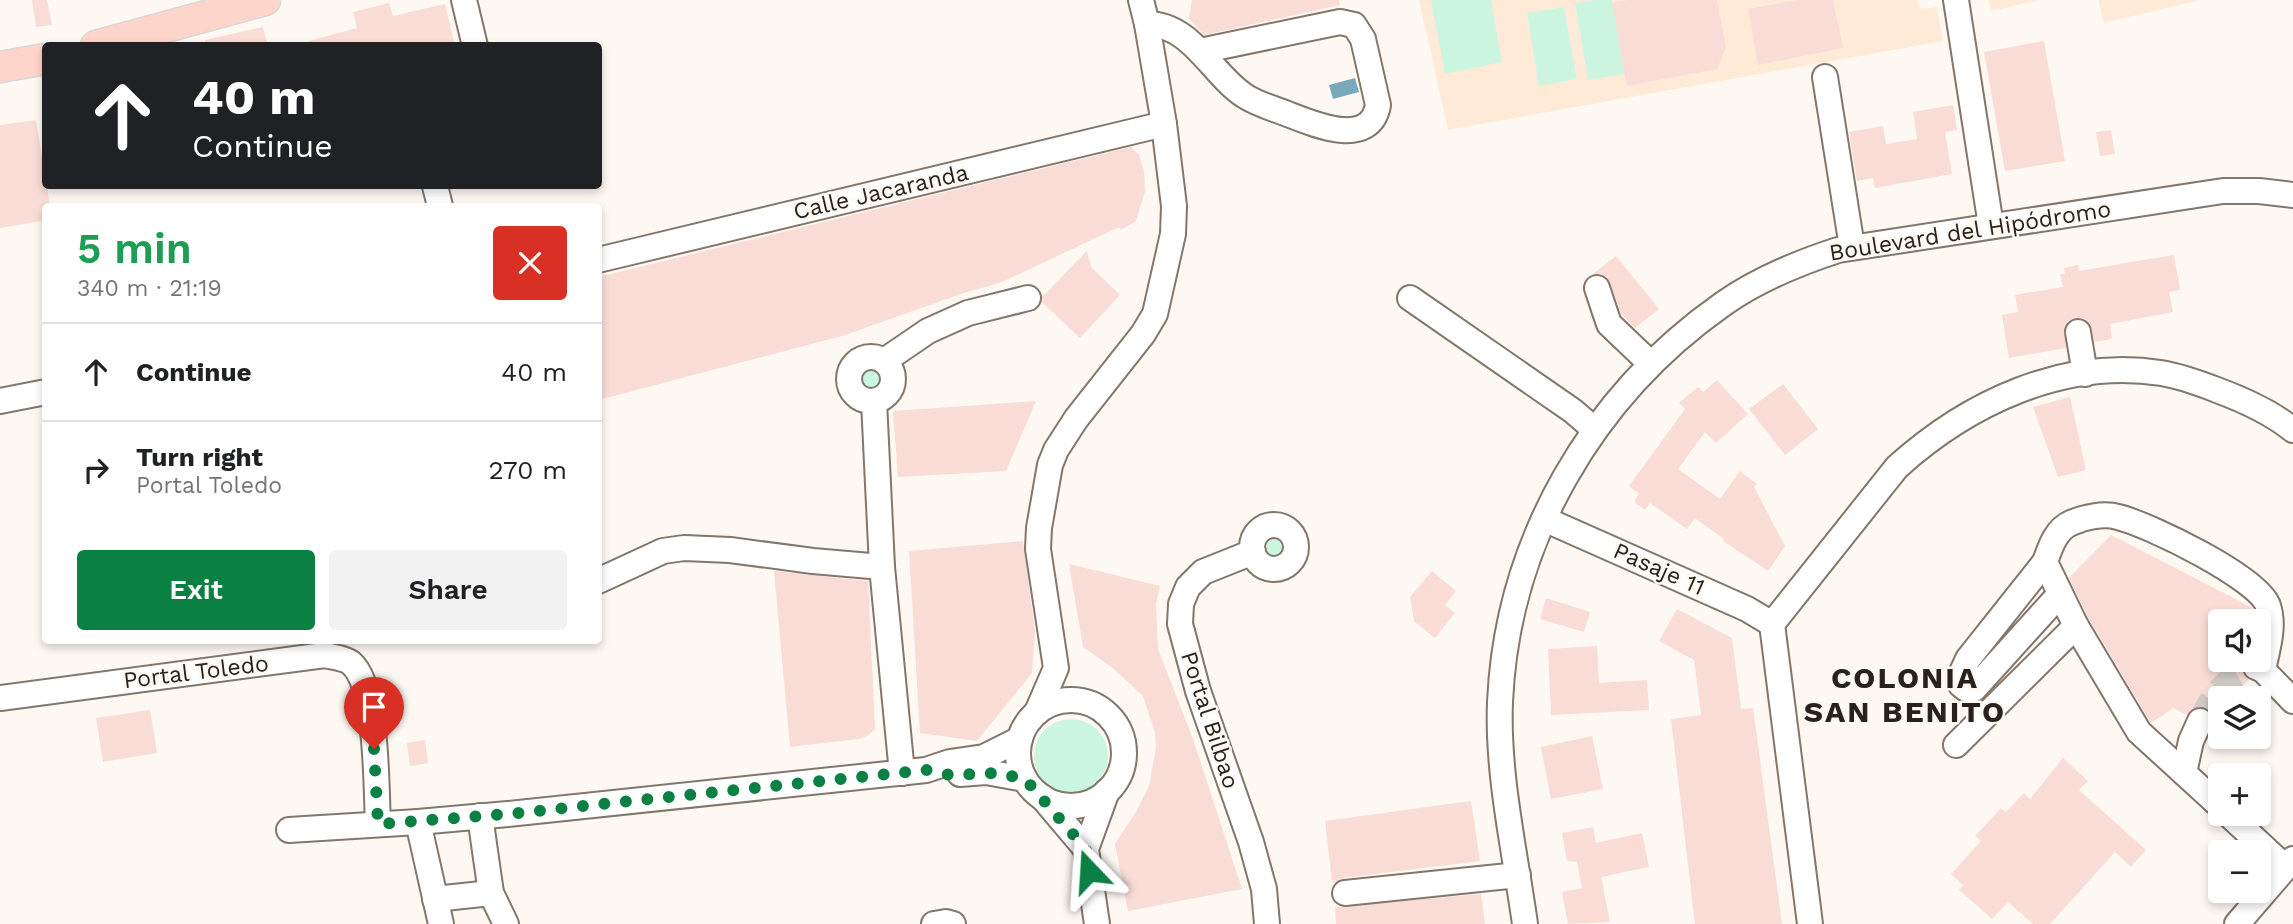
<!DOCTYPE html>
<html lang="en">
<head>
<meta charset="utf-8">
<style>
  body { margin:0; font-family:"Work Sans",sans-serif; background:#f2f2f2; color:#202124; height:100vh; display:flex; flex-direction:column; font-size:26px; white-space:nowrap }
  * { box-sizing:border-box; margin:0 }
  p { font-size:23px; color:#757577 }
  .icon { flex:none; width:38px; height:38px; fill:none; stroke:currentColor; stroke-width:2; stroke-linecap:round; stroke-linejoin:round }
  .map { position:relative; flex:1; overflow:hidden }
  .sheet { position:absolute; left:42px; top:203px; width:560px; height:441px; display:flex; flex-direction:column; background:#fff; border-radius:7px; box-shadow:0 4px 10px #0003 }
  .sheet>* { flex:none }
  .banner { position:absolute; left:42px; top:42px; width:560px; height:147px; border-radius:7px; box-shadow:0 4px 10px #0003; background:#202124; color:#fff; overflow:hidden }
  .fabs { position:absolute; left:2208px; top:609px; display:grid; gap:14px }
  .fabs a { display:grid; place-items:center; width:63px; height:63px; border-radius:7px; background:#fff; box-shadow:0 4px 10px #0003; font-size:35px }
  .pin { position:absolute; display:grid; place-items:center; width:60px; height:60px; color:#fff; margin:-72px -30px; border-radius:50% 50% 50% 0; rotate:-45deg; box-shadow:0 0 7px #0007 }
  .pin .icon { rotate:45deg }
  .me { position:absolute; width:77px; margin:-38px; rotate:340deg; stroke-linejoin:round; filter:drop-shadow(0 0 5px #0008) }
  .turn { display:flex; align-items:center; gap:24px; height:147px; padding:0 35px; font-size:32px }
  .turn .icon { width:91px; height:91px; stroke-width:2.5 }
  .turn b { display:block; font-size:49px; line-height:60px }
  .round { display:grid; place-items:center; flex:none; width:74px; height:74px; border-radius:7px; background:#f2f2f2 }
  .head { display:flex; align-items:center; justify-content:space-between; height:119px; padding:0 35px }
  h1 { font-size:42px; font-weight:600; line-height:52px; color:#1e9e55 }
  .button { display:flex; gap:14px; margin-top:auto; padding:14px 35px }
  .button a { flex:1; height:80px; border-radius:7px; background:#0b8043; color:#fff; font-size:28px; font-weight:600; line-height:80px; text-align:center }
  .button a+a { background:#f2f2f2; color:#202124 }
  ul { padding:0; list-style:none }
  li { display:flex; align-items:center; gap:21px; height:98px; padding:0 35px; border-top:2px solid #e0e0e0 }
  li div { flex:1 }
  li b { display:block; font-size:26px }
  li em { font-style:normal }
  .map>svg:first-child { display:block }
  .built { fill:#ffead8 }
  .green { fill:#ccf5e0 }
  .water { fill:#79a9ba }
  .building { fill:#fadcd6 }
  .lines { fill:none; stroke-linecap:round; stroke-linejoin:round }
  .minor-tunnel { stroke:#d3cdc8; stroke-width:24; stroke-dasharray:24 12; stroke-linecap:butt }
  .minor-casing { stroke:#83766b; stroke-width:28 }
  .major-casing { stroke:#d8d7d6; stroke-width:33 }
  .minor { stroke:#fff; stroke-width:24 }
  .major { stroke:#fed5cb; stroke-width:30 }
  .route { stroke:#0b8043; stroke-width:12; stroke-dasharray:0 21.6 }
  .labels { text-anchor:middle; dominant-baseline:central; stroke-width:5; stroke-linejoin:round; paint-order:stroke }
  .street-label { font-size:23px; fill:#27221e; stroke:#fef8f3 }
  .district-label { font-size:30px; font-weight:bold; letter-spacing:2px; fill:#27221e; stroke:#fef8f3 }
</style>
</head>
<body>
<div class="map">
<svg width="2293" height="924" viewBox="0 0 2293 924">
  <rect width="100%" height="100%" fill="#fef8f3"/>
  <g class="built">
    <path d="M1419,0H1917L1920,9L1937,7L1943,41L1448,130Z"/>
    <path d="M1989,0H2040L1991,11Z"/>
    <path d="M2098,0H2200L2104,23Z"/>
  </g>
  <g class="green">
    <path d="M1431,0H1491L1502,62L1445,74Z"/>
    <path d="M1596,0H1612L1625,74L1588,80L1575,3Z"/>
    <path d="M1564,7L1577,79L1539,86L1527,13Z"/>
    <circle cx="870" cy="378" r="12"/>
    <circle cx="1274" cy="545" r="14"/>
    <circle cx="1071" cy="756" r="37"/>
  </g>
  <path class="water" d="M1355,78L1359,92L1333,99L1329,85Z"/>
  <g class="building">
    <path d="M32,0H47L52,25L36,27Z"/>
    <path d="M1192,0H1339L1340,5L1204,35L1189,19Z"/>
    <path d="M1627,0H1717L1726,48L1717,69L1627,86L1612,3Z"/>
    <path d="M1797,0H1833L1843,48L1758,65L1748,9Z"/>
    <path d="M389,3L393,16L445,4L455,46H309V41L357,28L353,12Z"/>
    <path d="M263,27L268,46H206L205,40Z"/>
    <path d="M2044,41L2065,161L2005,171L1984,52Z"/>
    <path d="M1953,105L1957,130L1945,132L1952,174L1875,188L1873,178L1857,181L1849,132L1883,126L1886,144L1917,139L1913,112Z"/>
    <path d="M36,120L50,206H46V220L0,228V125Z"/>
    <path d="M2111,130L2115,154L2100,156L2096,132Z"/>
    <path d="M1131,147L1139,155L1144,171L1145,191L1136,221L1121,230L1119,227L1002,282L964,293L842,336L598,400V277Z"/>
    <path d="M1087,251L1091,267L1120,295L1080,338L1042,302V297Z"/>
    <path d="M2174,255L2180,290L2169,292L2173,312L2110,324L2112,339L2095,342L2090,323L2084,318H2075L2068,321L2064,327L2066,348L2009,358L2002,315L2018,312L2015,295L2063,287L2060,274H2065L2064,268L2078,265L2079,271Z"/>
    <path d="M1616,256L1659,309L1635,328L1622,315L1607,277L1601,274H1593Z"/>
    <path d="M1717,380L1748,414L1716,443L1705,432L1678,469L1720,499L1740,471L1757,484L1754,487L1785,546L1768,571L1723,541L1724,539L1695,518L1687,529L1650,503L1645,510L1634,502L1639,494L1629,486L1685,409L1679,403L1698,387L1703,392Z"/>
    <path d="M1783,384L1818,429L1785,455L1749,409Z"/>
    <path d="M2070,397L2086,470L2058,477L2033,407Z"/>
    <path d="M1036,401L1006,471L898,477L893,411Z"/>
    <path d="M2111,535L2251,607L2254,612L2250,621H2221V660H2243L2241,669L2249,680L2227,698H2221V705L2214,718L2205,707L2192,709L2187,715L2173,708L2151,723L2089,619L2069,578Z"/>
    <path d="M1023,541L1035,631L1032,673L977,741L920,733L909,551Z"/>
    <path d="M1069,564L1160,586L1156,603L1158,649L1193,739L1242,889L1128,911L1115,844L1137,810L1149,786L1156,748L1155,733L1143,696L1114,669L1083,647Z"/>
    <path d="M774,571L868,581L875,729L867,736L858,739L790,747Z"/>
    <path d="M1432,571L1456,591L1445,605L1455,613L1435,638L1414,621L1410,597Z"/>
    <path d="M1546,598L1590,612L1584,632L1540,619Z"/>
    <path d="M1677,609L1732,638L1741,709L1753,708L1782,924H1695L1671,719L1701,715L1694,660L1659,641Z"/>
    <path d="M1597,646L1599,683L1647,680L1649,710L1551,715L1548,649Z"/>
    <path d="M150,710L157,753L103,762L96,718Z"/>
    <path d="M1592,736L1603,789L1551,799L1541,747Z"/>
    <path d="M425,740L428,763L410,766L407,743Z"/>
    <path d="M2063,758L2088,781L2079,790L2146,850L2131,867L2115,852L2050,924H2033L2008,902L1992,919L1959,890L1963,885L1951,874L1981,841L1975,836L2001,808L2006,812L2024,793L2030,799Z"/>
    <path d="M1471,801L1480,861L1343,878L1332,883L1325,821Z"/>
    <path d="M1593,827L1596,843L1642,833L1649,867L1601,877L1610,922L1568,924L1562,892L1582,888L1577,862L1567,861L1562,833Z"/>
    <path d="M1481,894L1485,924H1336L1335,907Z"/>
  </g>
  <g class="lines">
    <path class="minor-tunnel" d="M2200,721C2213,693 2227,676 2256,667"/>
    <defs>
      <g id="minor">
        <path d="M464,0L475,46"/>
        <path d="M1956,0L1991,226"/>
        <path d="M1147,24C1192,24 1212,75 1245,96C1257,104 1272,108 1285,113C1311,123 1370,150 1378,105L1363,39L1354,25L1340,22L1200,51"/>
        <path d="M1825,77L1852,247"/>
        <path d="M435,186L440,206"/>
        <path d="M598,260L1164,124"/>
        <path d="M1597,288L1609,324L1651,364"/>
        <path d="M1410,298L1573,411L1595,430"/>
        <path d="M2078,332L2085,374"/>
        <circle cx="871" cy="379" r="22"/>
        <path d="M884,361L928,331L968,313L1028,298"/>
        <path d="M0,401L46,392"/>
        <path d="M874,401L882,567L902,773"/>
        <path d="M1544,519L1747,609L1772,624"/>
        <circle cx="1274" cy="547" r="22"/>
        <path d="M1253,552L1203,572L1188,587L1181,604L1180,624L1198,691L1251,842L1264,889L1267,924"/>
        <path d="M2045,562L1968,659L1960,676L1961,685L1966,689H1974L2059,595"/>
        <path d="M598,581L663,551L684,548L730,550L813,561L882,567"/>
        <path d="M1772,624L1897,467C1968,403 2063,358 2161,373C2180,376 2199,383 2217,390C2244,400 2271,412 2293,430"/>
        <path d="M1772,624L1810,924"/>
        <path d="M2263,670L2293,701"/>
        <path d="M0,698L325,655C333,657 345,658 351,663C378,686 376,788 378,824"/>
        <circle cx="1071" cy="753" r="53"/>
        <path d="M1037,712L1056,668L1038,549L1039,528L1050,465L1056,450L1076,419L1143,334L1155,314L1173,234L1174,206L1164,124L1147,24L1141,0"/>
        <path d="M2200,721L2191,741L2184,773L2139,732L2076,626L2045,562C2050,548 2056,529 2071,523C2084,517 2104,513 2118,517C2148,524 2259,578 2268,606C2275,626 2267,650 2263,670L2256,667"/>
        <path d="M1956,745L2076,626"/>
        <path d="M2184,773L2221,807"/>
        <path d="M960,774L986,772L1025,779"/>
        <path d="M1042,797L1086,849"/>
        <path d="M2228,814L2285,867"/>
        <path d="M480,816L491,893L506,924"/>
        <path d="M418,822L441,924"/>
        <path d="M289,830L418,822L508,814L926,770L950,762L984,757L1020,739"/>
        <path d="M1345,893L1518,875"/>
        <path d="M435,899L491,893"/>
        <path d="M934,924L946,922L953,924"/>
        <path d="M1097,924L1086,849L1107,791"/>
        <path d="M1525,924C1515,852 1497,774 1500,702C1507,542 1592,396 1723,304C1757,280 1798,263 1838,250L2223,191H2259L2293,195"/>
        <path d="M2237,924L2293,859"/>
      </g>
      <g id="major">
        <path d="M96,46L265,0"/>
        <path d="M0,67L46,59"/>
      </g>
    </defs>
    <use href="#minor" class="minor-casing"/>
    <use href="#major" class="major-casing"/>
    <use href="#minor" class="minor"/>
    <use href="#major" class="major"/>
  </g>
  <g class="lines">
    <path class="route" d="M374,749L378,824L508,814L926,770L950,775L998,773L1025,779L1086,849L1089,871"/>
  </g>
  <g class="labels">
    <g class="street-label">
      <text transform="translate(881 192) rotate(-13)">Calle Jacaranda</text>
      <text transform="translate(1970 231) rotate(-9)">Boulevard del Hipódromo</text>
      <text transform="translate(1659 569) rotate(24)">Pasaje 11</text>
      <text transform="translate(196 672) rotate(-7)">Portal Toledo</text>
      <text transform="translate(1210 720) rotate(72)">Portal Bilbao</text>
    </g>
    <g class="district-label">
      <text x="1905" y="677">COLONIA<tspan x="1905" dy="34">SAN BENITO</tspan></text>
    </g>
  </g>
</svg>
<div class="fabs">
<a><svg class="icon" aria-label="sound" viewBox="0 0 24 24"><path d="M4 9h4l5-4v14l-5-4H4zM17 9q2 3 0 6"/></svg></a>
<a><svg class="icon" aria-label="layers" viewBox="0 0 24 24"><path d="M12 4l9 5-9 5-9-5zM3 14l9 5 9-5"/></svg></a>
<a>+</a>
<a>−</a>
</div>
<div class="pin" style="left:374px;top:749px;background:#d93025"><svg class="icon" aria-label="arrive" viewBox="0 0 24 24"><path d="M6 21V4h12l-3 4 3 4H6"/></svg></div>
<svg class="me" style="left:1089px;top:871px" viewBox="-20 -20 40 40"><path d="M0-17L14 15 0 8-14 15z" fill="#0b8043" stroke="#fff" stroke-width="4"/></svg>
<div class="banner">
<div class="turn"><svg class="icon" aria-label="ahead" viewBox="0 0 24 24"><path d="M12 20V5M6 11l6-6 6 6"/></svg><div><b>40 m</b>Continue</div></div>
</div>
<section class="sheet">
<div class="head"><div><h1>5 min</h1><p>340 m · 21:19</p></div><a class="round" style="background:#d93025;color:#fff"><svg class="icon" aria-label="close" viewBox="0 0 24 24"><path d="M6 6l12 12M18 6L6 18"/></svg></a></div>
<ul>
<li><svg class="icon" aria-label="ahead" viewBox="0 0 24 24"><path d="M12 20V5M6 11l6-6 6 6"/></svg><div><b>Continue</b></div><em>40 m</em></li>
<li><svg class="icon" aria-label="right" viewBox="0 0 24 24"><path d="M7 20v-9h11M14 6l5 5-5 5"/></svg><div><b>Turn right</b><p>Portal Toledo</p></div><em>270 m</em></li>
</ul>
<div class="button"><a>Exit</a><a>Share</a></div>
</section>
</div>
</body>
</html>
